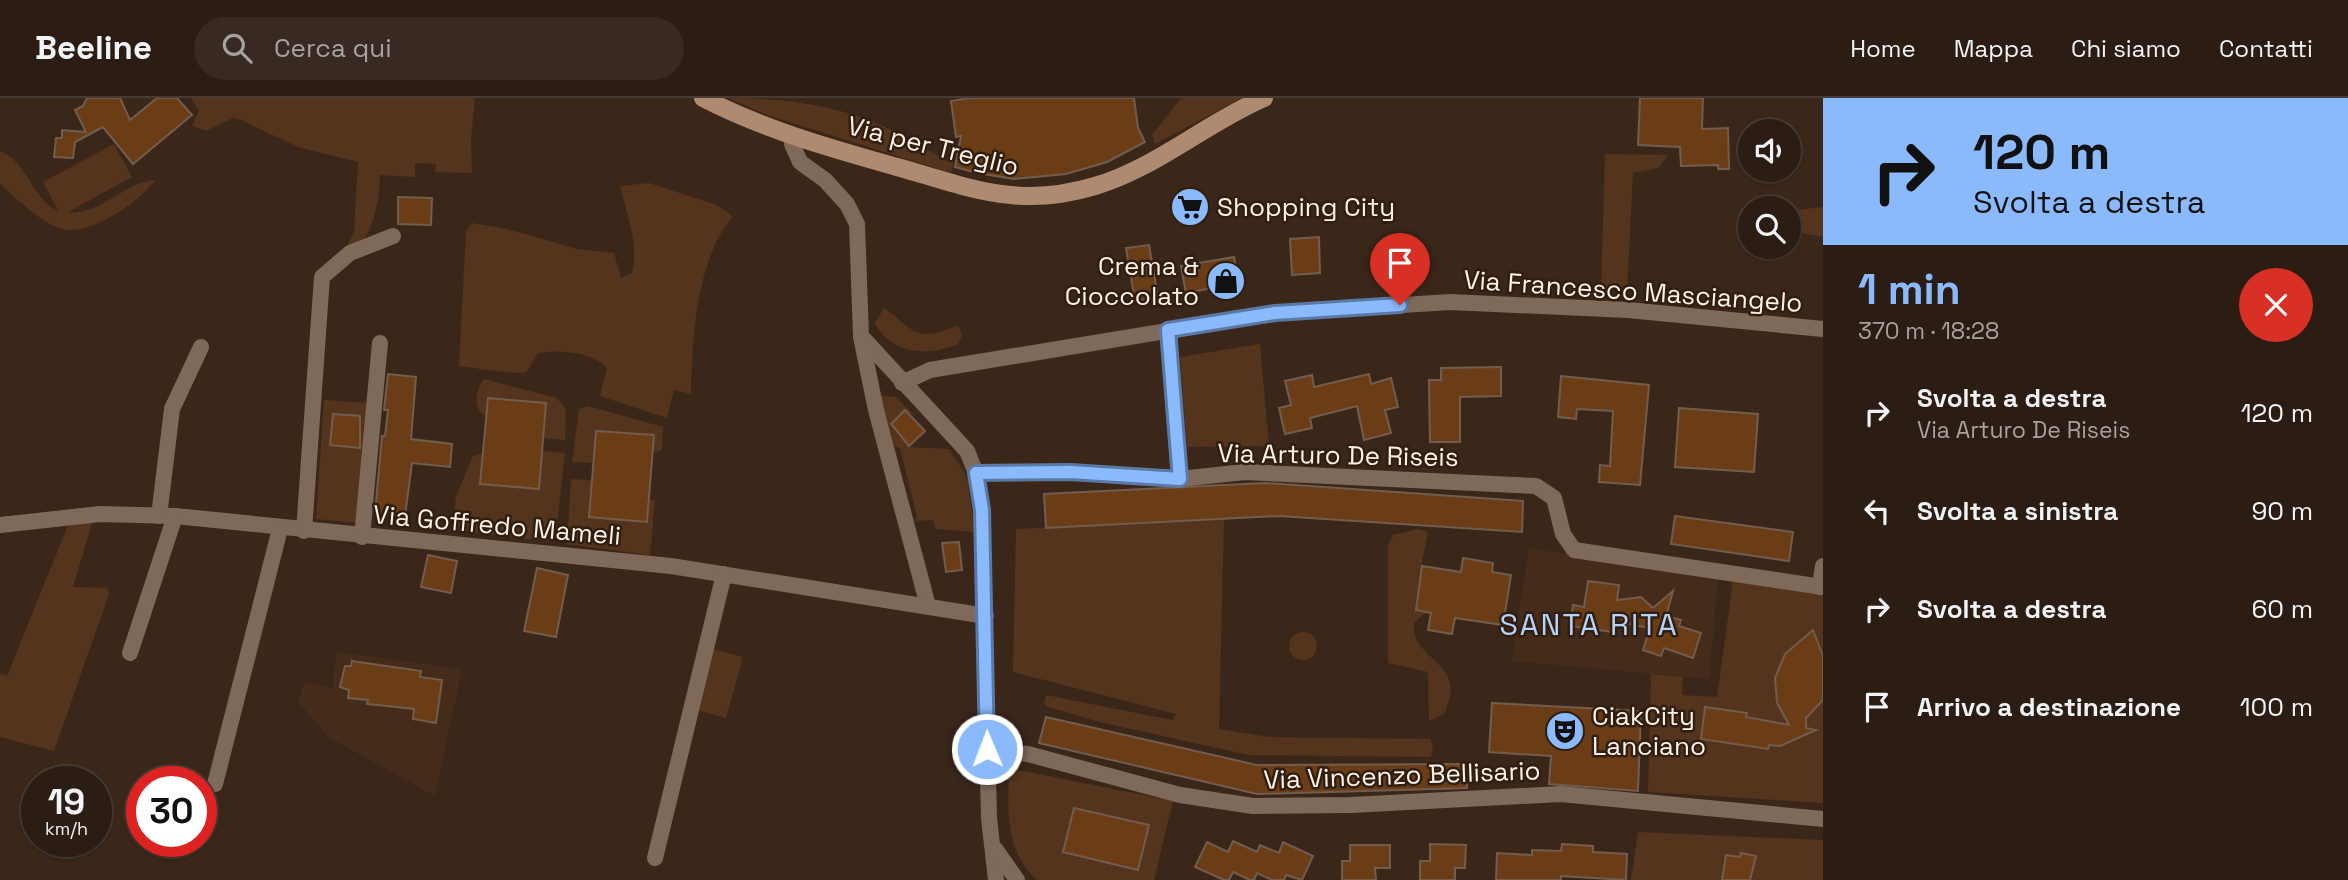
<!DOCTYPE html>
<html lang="it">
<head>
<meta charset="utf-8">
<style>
  body { margin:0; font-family:"Space Grotesk",sans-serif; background:#382a22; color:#f1f3f6; height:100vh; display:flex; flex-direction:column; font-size:26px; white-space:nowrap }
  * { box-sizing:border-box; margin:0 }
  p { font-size:23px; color:#a6a2a0 }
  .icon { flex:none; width:38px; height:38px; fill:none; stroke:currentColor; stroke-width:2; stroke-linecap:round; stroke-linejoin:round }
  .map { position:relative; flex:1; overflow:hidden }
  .drawer { display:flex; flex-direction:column; background:#2c1d14; width:525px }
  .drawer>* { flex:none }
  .top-card { background:#8abafc; color:#111; overflow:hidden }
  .tools { position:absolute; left:1738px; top:21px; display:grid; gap:14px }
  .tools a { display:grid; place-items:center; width:63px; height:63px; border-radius:50%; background:#2c1d14; box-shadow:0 2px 5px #0004,0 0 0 2px #483b34; font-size:35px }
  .speed { position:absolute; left:21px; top:668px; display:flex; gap:14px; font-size:35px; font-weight:700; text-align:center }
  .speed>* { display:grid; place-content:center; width:91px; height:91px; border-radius:50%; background:#2c1d14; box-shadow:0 2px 5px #0004,0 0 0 2px #483b34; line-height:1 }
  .speed small { font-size:18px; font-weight:400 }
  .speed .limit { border:10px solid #d22; background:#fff; color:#111 }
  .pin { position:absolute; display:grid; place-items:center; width:60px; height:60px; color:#fff; margin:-72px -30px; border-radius:50% 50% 50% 0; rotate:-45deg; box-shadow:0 0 7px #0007 }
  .pin .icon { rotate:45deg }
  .me { position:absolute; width:77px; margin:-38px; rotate:359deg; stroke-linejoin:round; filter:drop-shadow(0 0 5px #0008) }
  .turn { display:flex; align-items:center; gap:24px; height:147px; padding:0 35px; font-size:32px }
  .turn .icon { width:91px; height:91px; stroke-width:2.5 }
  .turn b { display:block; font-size:49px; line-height:60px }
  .round { display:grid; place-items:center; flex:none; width:74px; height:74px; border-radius:37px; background:#382a22 }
  .summary { display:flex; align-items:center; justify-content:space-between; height:119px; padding:0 35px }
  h1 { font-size:42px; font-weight:700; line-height:52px; color:#8abafc }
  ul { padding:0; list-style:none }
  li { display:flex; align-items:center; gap:21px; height:98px; padding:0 35px }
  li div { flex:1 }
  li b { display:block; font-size:26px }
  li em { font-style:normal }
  header { display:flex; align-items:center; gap:42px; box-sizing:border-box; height:98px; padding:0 35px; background:#2c1d14; border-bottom:2px solid #483b34 }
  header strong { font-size:33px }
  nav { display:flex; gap:38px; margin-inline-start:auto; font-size:24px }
  .search { width:490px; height:63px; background:#382a22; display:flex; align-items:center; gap:18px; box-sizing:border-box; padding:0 24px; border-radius:38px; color:#a6a2a0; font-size:26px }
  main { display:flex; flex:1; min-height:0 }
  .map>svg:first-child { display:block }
  .built { fill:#452c1a }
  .green { fill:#54341c }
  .building { fill:#6b3d17; stroke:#725c4d; stroke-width:2 }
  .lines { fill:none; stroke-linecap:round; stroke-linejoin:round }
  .street { stroke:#7f6959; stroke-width:16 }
  .secondary { stroke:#ae8a71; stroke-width:18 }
  .route-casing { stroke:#5a79a4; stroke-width:18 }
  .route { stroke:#8abafc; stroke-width:12 }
  .labels { text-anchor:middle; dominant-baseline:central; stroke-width:5; stroke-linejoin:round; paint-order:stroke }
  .street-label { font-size:26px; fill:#fef1e8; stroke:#301e10 }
  .poi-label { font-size:26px; fill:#fef1e8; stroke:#301e10; text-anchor:start }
  .quarter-label { font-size:30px; letter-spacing:2px; fill:#b7d2f8; stroke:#301e10 }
</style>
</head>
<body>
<header>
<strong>Beeline</strong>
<div class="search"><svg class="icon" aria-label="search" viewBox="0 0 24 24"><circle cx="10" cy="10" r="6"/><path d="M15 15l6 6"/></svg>Cerca qui</div>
<nav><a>Home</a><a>Mappa</a><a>Chi siamo</a><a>Contatti</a></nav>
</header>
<main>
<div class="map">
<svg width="1823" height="782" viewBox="0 0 1823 782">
  <rect width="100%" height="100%" fill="#3b271a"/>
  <g class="built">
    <path d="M1529,450L1718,480L1709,581L1512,563Z"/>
    <path d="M337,554L462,571L435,698L328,639L298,603L304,584L332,590Z"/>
  </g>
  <g class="green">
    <path d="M191,0H475L471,41L472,75L435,74L436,66L415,65V79L379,77C382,89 373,134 363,141C359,144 352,146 347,148L354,134L358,64L298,49L241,22L233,20L206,33L192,28L199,13Z"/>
    <path d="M729,0C781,0 840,7 887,30C910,41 929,55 954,64L951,75L767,17Z"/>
    <path d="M1181,0H1242L1155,46L1152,37Z"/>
    <path d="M114,46L132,79L68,114C99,118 125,84 155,82C141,103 89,139 62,131C40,124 17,101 0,86V53C28,64 31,100 58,113L43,84Z"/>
    <path d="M1605,56L1668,57L1658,70L1633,75L1627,193L1601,190Z"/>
    <path d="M649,85L717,107L733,119C696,159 692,244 691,296L674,292L667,320L600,298L607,270C593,254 558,251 539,255C534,260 531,269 526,274C521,278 470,269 459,268L466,133L472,125L507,131L577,151L614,155L621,180L632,175C639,145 627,117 620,88Z"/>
    <path d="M1823,109V139L1789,133V113Z"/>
    <path d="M884,210C914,232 916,246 958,227L962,237L958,246C928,259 890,256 875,225Z"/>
    <path d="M1260,246L1269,348L1187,349L1180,259Z"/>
    <path d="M484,281L557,300L566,312L565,342L543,340L546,305L488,300L486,318C471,311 476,292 484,281Z"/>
    <path d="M879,298L896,299L915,318L905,312L889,327L909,349L949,351L967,379L975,434L936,431L933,422L914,423L917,419L900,350L895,349Z"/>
    <path d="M324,302L369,305L358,425L316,421Z"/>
    <path d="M588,308L663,329L662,352L653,355L654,337L596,333L593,365L572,364L579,311Z"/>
    <path d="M542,353L565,355L555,444L453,432L456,398L473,358L483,356L481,386L539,391Z"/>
    <path d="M571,381L592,382L589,419L647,424L649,401L655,403L650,457L567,446Z"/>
    <path d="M1224,421L1219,631L1269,639L1430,641L1433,649L1431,659L1248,657L1096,623L1048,609L1044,606L1046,597L1172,622L1176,616L1013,574L1016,431Z"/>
    <path d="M93,422L73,489L107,490L109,496L54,653L0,639V576L7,578L69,425Z"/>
    <path d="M1418,431L1428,434L1421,469L1427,513L1414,525C1410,564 1471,563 1444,616L1429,623L1428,574L1388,565V447L1393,437Z"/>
    <path d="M1733,483L1823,495V705L1648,694L1651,576L1683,579L1682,597L1717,599Z"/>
    <circle cx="1303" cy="548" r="14"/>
    <path d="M709,550L743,559L726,620L693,611Z"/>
    <path d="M1009,670L1173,703L1154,782H1037C1004,752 1008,712 1009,670Z"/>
    <path d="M1638,734L1823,742V782H1631Z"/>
  </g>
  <g class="building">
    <path d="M87,0H120L130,22L157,0H177L192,17L133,66L103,29L75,44L73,60L54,59L56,40H62V32L86,34L75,12L83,8Z"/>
    <path d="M969,0H1134L1138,30L1145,44L1107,64L1066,76L1014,81L977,75L955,69L961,38L956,39L951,3Z"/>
    <path d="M1640,0H1703L1702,31L1728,30L1729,71H1718V67L1681,68L1680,49L1638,47Z"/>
    <path d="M398,99L432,100L431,127L398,126Z"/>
    <path d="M1319,139L1320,175L1292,177L1290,141Z"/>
    <path d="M1149,147L1158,199L1135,203L1126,150Z"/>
    <path d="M1234,159L1239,185L1186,195L1181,168Z"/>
    <path d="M1501,269V298L1460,299V344H1430L1429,282H1441V270Z"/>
    <path d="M388,276L416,279L411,341L452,346L450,369L412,365L405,418L375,415L382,338H385L388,312H384Z"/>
    <path d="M1369,276L1371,286L1391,280L1398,309L1385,312L1391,335L1364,342L1357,308L1310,320L1312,330L1285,336L1279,310L1291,307L1285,283L1312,277L1314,289Z"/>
    <path d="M1561,278L1649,287L1640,387L1599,384L1600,367L1610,368L1613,313L1577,311L1576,321L1558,319Z"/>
    <path d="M488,300L546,305L539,391L480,386Z"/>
    <path d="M1679,310L1758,316L1754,374L1675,369Z"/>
    <path d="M905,312L925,333L909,348L891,326Z"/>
    <path d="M333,316L360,318V350L330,347Z"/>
    <path d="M596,333L654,337L647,424L589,419Z"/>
    <path d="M1265,385L1523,403L1522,434L1279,418L1046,430L1044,396Z"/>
    <path d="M1675,418L1793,434L1789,463L1671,446Z"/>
    <path d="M959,444L962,472L946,474L942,445Z"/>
    <path d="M428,457L457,463L451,495L421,489Z"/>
    <path d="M1463,460L1493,465L1492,474L1511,477L1503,527L1455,520L1452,536L1428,532L1431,515L1416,512L1422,468L1461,474Z"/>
    <path d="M537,470L568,477L556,539L524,533Z"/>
    <path d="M1588,483L1619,487L1617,502L1641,499L1653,510L1673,493L1666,518L1681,522L1679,528L1701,535L1693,560L1664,550L1661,558L1643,552L1650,530L1632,527L1615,517L1613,534L1570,528L1573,507L1584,509Z"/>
    <path d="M1813,532L1823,558V602L1806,620V630L1816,632L1780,648L1769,647L1768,651L1701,641L1705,609L1747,615L1746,619L1789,627L1777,605L1775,580L1785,556Z"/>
    <path d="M352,563L421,573L420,579L442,582L436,625L413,621L414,611L367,606L368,602L348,600L349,592L340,589L345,568H351Z"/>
    <path d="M1492,605L1641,613L1638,693L1549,686L1551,658L1489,654Z"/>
    <path d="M1046,619L1257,667L1467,666V690L1257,696L1039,645Z"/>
    <path d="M1074,710L1149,727L1138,772L1063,754Z"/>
    <path d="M1233,743L1257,754L1260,747L1279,755L1283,744L1313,758L1302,782L1286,777L1284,782H1272L1257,775L1254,782H1250L1233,774L1229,782H1224L1195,769L1207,744L1228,754Z"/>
    <path d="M1430,746L1466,747L1465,770H1455V782H1420V763H1430Z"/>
    <path d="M1562,746L1593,748V754L1627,756L1626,782L1561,778V782H1496L1497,755L1532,757V752L1561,753Z"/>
    <path d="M1350,747H1390V770H1375L1376,782H1342V763H1350Z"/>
    <path d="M1741,755L1756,758L1750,782H1722L1726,757L1740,759Z"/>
  </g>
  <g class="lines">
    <g class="street">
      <path d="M794,39L792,46L800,64L825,82L847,106L857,126L861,238L967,353L976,375L982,412L989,720L996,782"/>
      <path d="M1168,232L1179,381"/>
      <path d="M861,239L876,312L928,508"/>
      <path d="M902,285L930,272L1275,215L1450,204L1628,212L1823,231"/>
      <path d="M976,375L1070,374L1179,381L1245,374L1536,388L1554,400L1563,436L1574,452L1823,489"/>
      <path d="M159,418L172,311L201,249"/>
      <path d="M0,427L100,416L175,418L671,468L986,518"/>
      <path d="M304,433L322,179L350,155L393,138"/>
      <path d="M362,439L380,245"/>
      <path d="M1820,489L1823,468"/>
      <path d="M130,555L175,418"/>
      <path d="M987,651L1028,656L1180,697L1253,708L1351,707L1561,696L1823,721"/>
      <path d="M215,686L280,431"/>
      <path d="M996,752L1017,782"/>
      <path d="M655,760L724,476"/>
    </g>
    <path class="secondary" d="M703,0C765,32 830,50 897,69C934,79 973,94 1011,97C1038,100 1068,96 1095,88C1156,70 1206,25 1264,0"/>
  </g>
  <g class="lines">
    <defs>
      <path id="route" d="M987,651L982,412L976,375L1070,374L1180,381L1168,232L1275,215L1400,207"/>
    </defs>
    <use href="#route" class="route-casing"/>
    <use href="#route" class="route"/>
  </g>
  <defs>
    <symbol id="supermarket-disc" viewBox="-11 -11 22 22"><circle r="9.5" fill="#8abafc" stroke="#301e10"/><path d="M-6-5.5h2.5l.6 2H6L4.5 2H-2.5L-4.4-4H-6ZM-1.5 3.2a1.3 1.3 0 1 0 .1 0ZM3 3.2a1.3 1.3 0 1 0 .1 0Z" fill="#111"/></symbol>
    <symbol id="shop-disc" viewBox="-11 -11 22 22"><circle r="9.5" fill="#8abafc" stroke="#301e10"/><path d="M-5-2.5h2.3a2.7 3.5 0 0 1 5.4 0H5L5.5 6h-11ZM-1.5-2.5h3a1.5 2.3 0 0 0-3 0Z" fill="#111"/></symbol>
    <symbol id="theatre-disc" viewBox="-11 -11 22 22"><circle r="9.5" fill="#8abafc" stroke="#301e10"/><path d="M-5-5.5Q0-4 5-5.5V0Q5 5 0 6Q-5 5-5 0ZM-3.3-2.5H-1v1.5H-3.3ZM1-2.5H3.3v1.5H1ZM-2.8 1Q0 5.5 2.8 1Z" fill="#111"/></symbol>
  </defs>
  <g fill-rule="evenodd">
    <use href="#supermarket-disc" x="1168" y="87" width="44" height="44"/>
    <use href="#shop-disc" x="1204" y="161" width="44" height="44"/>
    <use href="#theatre-disc" x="1543" y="611" width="44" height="44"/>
  </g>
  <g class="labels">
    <g class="street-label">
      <text transform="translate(933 48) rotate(14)">Via per Treglio</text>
      <text transform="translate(1633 193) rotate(4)">Via Francesco Masciangelo</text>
      <text transform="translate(1338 357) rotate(1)">Via Arturo De Riseis</text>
      <text transform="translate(497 427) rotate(5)">Via Goffredo Mameli</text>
      <text transform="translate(1402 677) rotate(-2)">Via Vincenzo Bellisario</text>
    </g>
    <g class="poi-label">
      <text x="1217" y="109">Shopping City</text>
      <text x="1199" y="168" text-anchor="end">Crema &amp;<tspan x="1199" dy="30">Cioccolato</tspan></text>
      <text x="1592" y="618">CiakCity<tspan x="1592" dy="30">Lanciano</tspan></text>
    </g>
    <g class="quarter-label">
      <text x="1589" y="526">SANTA RITA</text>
    </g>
  </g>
</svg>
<div class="tools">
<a><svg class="icon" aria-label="sound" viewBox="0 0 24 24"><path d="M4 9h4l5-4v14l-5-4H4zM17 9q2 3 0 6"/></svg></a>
<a><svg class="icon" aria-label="search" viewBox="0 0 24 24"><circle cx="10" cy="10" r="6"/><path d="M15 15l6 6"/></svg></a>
</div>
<div class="speed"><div>19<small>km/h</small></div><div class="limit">30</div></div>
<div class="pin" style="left:1400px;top:207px;background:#d93025"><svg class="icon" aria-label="arrive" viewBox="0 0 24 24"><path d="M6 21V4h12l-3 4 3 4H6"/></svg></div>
<svg class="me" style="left:987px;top:651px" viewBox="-20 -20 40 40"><circle r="17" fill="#8abafc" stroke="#fff" stroke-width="3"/><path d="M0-11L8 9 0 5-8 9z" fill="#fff"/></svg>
</div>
<section class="drawer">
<div class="top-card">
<div class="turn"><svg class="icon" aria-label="right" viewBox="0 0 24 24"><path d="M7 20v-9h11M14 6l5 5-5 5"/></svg><div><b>120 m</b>Svolta a destra</div></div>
</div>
<div class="summary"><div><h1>1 min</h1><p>370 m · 18:28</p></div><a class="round" style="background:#d93025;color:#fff"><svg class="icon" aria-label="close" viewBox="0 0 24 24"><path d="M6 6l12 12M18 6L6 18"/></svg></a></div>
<ul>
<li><svg class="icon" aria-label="right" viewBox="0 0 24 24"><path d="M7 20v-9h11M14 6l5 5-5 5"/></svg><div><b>Svolta a destra</b><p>Via Arturo De Riseis</p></div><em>120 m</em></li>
<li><svg class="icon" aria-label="left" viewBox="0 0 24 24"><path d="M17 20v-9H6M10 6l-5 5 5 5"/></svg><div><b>Svolta a sinistra</b></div><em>90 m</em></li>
<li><svg class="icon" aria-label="right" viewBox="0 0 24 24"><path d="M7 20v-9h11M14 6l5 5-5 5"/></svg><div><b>Svolta a destra</b></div><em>60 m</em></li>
<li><svg class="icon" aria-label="arrive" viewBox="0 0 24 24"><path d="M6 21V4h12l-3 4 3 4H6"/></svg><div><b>Arrivo a destinazione</b></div><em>100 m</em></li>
</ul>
</section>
</main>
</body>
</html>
